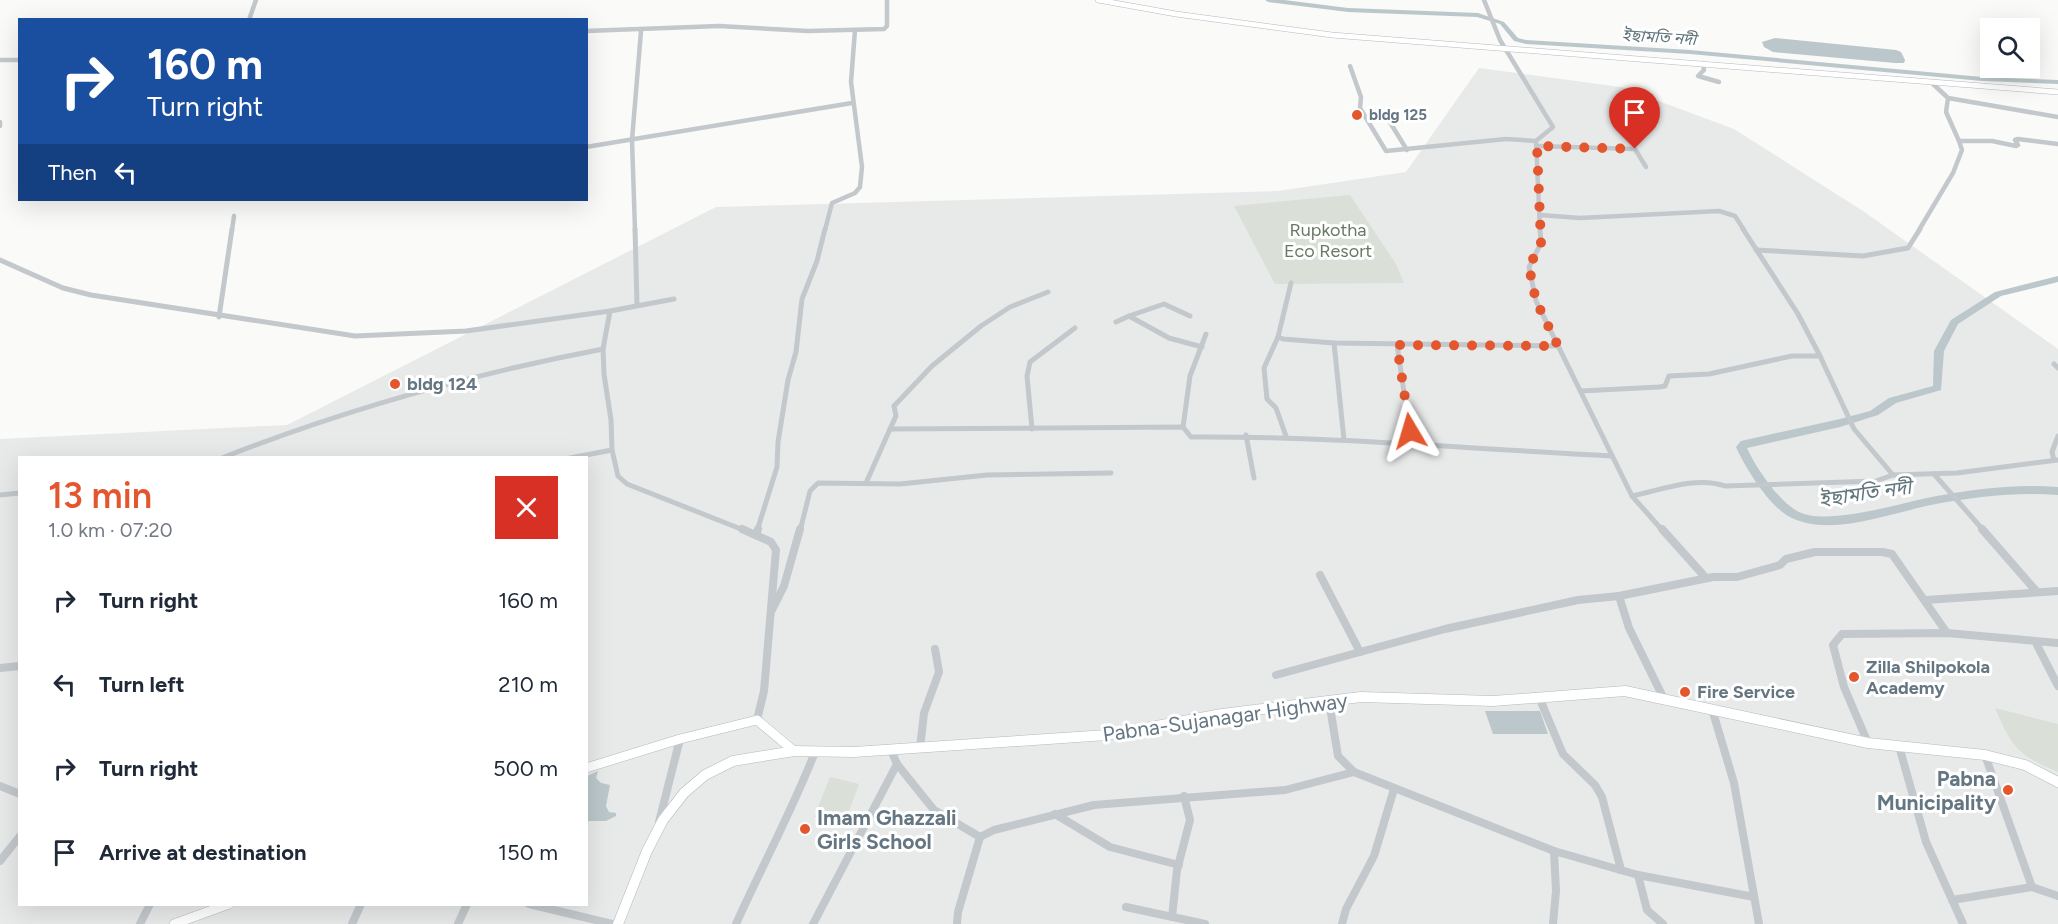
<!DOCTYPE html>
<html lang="en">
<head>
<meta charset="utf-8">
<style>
  body { margin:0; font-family:Figtree,"Noto Sans Bengali",sans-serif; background:#f2f2f3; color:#1f2937; height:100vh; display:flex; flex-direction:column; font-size:22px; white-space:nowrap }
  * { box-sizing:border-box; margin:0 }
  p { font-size:20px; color:#747a83 }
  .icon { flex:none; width:33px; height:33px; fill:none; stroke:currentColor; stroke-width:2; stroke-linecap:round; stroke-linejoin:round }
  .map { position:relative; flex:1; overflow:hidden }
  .sheet { position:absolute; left:18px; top:456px; width:570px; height:450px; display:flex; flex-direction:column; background:#fff; border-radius:0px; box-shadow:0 6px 24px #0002 }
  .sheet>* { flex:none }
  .banner { position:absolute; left:18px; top:18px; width:570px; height:183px; border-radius:0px; box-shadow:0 6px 24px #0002; background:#1a4fa0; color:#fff; overflow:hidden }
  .tools { position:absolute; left:1980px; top:18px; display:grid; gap:12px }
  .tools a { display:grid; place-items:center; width:60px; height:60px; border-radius:0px; background:#fff; box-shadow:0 6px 24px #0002; font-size:30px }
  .pin { position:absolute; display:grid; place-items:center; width:51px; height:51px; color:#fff; margin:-62px -26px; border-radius:50% 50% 50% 0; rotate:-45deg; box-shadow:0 0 6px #0007 }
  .pin .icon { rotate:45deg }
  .me { position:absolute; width:66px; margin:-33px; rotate:353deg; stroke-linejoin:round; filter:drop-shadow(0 0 4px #0008) }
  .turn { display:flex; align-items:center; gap:21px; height:126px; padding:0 30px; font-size:27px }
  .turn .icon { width:78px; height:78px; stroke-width:2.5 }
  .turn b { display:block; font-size:42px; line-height:51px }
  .then { display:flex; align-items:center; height:57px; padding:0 30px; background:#0003; gap:12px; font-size:22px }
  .round { display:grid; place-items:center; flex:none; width:63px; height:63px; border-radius:0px; background:#f2f2f3 }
  .head { display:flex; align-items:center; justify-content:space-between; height:102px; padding:0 30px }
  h1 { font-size:36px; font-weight:600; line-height:45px; color:#e4572e }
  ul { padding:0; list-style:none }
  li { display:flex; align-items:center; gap:18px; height:84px; padding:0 30px }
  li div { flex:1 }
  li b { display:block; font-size:22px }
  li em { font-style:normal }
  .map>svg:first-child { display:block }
  .built { fill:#e8e9e9; fill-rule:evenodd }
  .green { fill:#dadfd7 }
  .water { fill:#bbc7cb }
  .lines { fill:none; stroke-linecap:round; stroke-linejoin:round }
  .river { fill:#bbc7cb; fill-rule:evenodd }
  .major-far1-casing { stroke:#b5babe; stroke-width:6 }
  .major-casing { stroke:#b5babe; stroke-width:10 }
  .highway-casing { stroke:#b4b9bd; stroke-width:11 }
  .minor-far2 { stroke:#c3c8cc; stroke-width:4.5 }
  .minor-far1 { stroke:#c3c8cc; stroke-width:5 }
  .minor { stroke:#c3c8cc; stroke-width:8 }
  .major-far1 { stroke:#fff; stroke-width:5 }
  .major { stroke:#fff; stroke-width:9 }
  .highway { stroke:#fff; stroke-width:10 }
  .route { stroke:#e4572e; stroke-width:10; stroke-dasharray:0 18 }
  .poi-dot { fill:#e4572e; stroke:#fff; stroke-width:2 }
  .labels { text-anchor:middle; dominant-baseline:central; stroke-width:6; stroke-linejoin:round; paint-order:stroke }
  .far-poi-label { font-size:15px; font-weight:bold; fill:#657683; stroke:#fff; text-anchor:start }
  .far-water-label { font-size:16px; font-style:italic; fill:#60757c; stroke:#fff }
  .park-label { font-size:18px; fill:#687a64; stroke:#fff }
  .poi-label { font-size:18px; font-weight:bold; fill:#657683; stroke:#fff; text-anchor:start }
  .water-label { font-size:20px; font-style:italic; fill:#60757c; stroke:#fff }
  .near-street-label { font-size:21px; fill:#657683; stroke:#fff }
  .near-poi-label { font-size:21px; font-weight:bold; fill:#657683; stroke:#fff; text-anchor:end }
</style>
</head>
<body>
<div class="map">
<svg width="2058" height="924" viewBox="0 0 2058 924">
  <rect width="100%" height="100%" fill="#fafaf8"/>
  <path class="built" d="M1479,68L1621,87L1734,129L1863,211L2058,349V924H0V439L287,425L716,207L1278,191L1406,172ZM20,458H586V904H20Z"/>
  <g class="green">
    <path d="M1350,195L1396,264L1404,283L1275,284L1234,206Z"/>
    <path d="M1995,708L2058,724V772C2018,755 2012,748 1995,708Z"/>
    <path d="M830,777L859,784L844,824L814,817Z"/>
  </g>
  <g class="water">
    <path d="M1775,38L1896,50L1901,52L1905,60L1904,63H1895L1773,52L1764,47L1762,42Z"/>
    <path d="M1485,711H1540L1548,734H1493Z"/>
    <path d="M598,771L596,778L601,783L610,785L606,806L609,812L616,813V816L606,821H586L587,776Z"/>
  </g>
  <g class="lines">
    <g class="river">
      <path d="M1265,0H1284L1348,8L1478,13L1504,22L1518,38L1526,40L1690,50L1982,77L2058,80V84L1982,81L1690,54L1526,44L1514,41L1500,24L1477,17L1348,12L1268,2Z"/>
      <path d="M2058,276V282L2001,296L1958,324L1944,351L1941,390L1896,403L1878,415L1840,427L1747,448C1756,468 1779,502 1799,512C1829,527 1909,500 1943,495C1982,488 2019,484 2058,487V495C2015,492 1973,497 1931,505C1891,513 1831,537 1792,518C1770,508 1746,469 1736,447L1741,441L1840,419L1870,411L1889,398L1933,386L1934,351L1951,320L1995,292Z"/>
    </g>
    <defs>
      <path id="major-far1" d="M1098,0L1176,14L1332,35L2058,92"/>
      <g id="major">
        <path d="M586,768L680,739L757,720L794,751"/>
        <path d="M174,924L229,904"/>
      </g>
      <path id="highway" d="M618,924L647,851L663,820L684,793L705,775L733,761L794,751L854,752L1107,735L1222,714L1361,697L1493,701L1625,691L1868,743L1985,755L2025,765L2058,782"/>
    </defs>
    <use href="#major-far1" class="major-far1-casing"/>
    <use href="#major" class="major-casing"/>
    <use href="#highway" class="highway-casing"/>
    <g class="minor-far2">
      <path d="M1484,0L1500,40L1553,127L1536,141L1540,230"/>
      <path d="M249,20L256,0"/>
      <path d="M586,31L719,26L808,31L884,29L887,26V0"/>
      <path d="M0,60H20"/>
      <path d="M1703,63L1704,70L1698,76L1719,82"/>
      <path d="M1350,66L1361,97L1360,108L1386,151L1506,139L1536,141"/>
      <path d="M1932,83L1948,98L2058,117"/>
      <path d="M1948,98L1946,112L1959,141H1992L2016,146L2018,145L2015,140L2018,139L2058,144"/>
      <path d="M1383,111L1407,150"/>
      <path d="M0,122V126"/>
      <path d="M1537,146L1635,149L1646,167"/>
      <path d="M586,147L852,103"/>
      <path d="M1540,215L1580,218L1719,211L1735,216L1744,230"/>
      <path d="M232,230L234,216"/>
      <path d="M635,230L632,140L641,31"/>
      <path d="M825,230L832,203L855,193L860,187L862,167L851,82L855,30"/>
      <path d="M1919,230L1953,173L1962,150L1959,141"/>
    </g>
    <g class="minor-far1">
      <path d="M635,229L637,304"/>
      <path d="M1540,229L1541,243L1529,267L1536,301L1632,496L1663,531"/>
      <path d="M1743,229L1798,314L1820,356"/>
      <path d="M1756,250L1863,256L1908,248L1920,229"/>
      <path d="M0,260L63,288L91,295L355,336L466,331L610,311L674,299"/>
      <path d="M1291,283L1278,337L1283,339L1334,343L1558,346"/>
      <path d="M610,311L603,349L604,374L611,420L612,450L618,476L627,484L746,531"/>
      <path d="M1129,316L1164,304L1190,316"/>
      <path d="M219,317L232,229"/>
      <path d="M1116,322L1129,316L1169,338L1202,347"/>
      <path d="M1278,337L1264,368L1267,399L1276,408L1286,436"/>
      <path d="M1334,343L1344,440"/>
      <path d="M1397,345L1412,446"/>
      <path d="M2054,364L2058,368"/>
      <path d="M1581,391L1659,387L1665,386L1669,376L1709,374L1792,356H1820L1854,429L1893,475"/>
      <path d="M1183,427L1190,376L1206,334"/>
      <path d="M890,429L896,416L894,406L932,366L981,326L1010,307L1048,292"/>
      <path d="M1032,429L1027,376L1030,362L1075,328"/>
      <path d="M1246,435L1254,478"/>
      <path d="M222,458C346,409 472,374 603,349"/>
      <path d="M570,458L612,450"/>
      <path d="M2054,460L2052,452L2058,436"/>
      <path d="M1934,474L1984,531"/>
      <path d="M866,483L890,429L1183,427L1191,437C1331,436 1472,449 1612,456"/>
      <path d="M0,495L20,493"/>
      <path d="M1632,496C1661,490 1696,476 1725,486L1876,481L1893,475L1957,473L2058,460"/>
      <path d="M757,531L777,467L778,442L788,380L796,352L802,299L817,261L825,229"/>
      <path d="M800,531L810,491L818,483L900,484L987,475L1111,473"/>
    </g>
    <g class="minor">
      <path d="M742,529L771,542L776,550L764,691L757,720"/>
      <path d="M1662,529L1706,578"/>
      <path d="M1982,529L2037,592"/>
      <path d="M756,535L758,529"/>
      <path d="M1320,575L1360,652L1445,629L1578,600L1619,596L1713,577H1737L1780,565L1786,559L1815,552H1882L1892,554L1947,633"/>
      <path d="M1619,596L1629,628L1663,697"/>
      <path d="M1926,600L2058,591"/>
      <path d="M772,610L784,586L800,529"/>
      <path d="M2035,641L2058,686"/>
      <path d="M0,668L20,666"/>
      <path d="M1276,675L1360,652"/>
      <path d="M1539,697L1563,754L1595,785L1602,797L1621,870"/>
      <path d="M1329,701L1338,756L1354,772"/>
      <path d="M1712,709L1734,783L1759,924"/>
      <path d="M1868,743L1844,687L1833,645L1842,634L1947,633L2058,643"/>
      <path d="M1899,746L1926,842L1963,924"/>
      <path d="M920,748L924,713L939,672L935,649"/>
      <path d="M891,750L897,764L934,810L980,837L958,912L957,924"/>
      <path d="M1985,755L2032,887"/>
      <path d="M0,786L20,794"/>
      <path d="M1055,814L1110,847L1179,865"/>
      <path d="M659,822L680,739"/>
      <path d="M980,837L994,830L1094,805L1285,790L1354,772L1554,851L1638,875L1754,897"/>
      <path d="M0,861L20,836"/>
      <path d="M1638,875L1647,910L1663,924"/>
      <path d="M1952,900L2032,887L2058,896"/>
      <path d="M529,904L612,924"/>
      <path d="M1126,907L1205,924"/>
      <path d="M1172,917L1177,870L1190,820L1184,796"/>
      <path d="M140,924L150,904"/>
      <path d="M352,924L361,904"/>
      <path d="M458,924L467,904"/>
      <path d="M736,924C762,866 792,811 815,752"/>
      <path d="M813,924L897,764"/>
      <path d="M1342,924L1346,909L1374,856L1394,789"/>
      <path d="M1553,924L1556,891L1554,851"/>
    </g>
    <use href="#major-far1" class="major-far1"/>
    <use href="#major" class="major"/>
    <use href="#highway" class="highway"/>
  </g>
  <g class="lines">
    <path class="route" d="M1410,431L1397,345L1558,346L1536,301L1529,267L1541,243L1537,146L1635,149"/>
  </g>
  <g class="poi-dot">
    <circle cx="1357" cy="115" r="6"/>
    <circle cx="395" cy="384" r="6"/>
    <circle cx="1854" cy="677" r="6"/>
    <circle cx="1685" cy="692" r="6"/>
    <circle cx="2008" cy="790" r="6"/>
    <circle cx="805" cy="829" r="6"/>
  </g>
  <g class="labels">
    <g class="far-poi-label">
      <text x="1369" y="115">bldg 125</text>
    </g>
    <g class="far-water-label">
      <text transform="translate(1659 37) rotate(4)">ইছামতি নদী</text>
    </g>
    <g class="park-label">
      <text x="1328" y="230">Rupkotha<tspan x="1328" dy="21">Eco Resort</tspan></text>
    </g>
    <g class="poi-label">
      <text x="407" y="384">bldg 124</text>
      <text x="1866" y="667">Zilla Shilpokola<tspan x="1866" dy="21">Academy</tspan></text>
      <text x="1697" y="692">Fire Service</text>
    </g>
    <g class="water-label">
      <text transform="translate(1865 493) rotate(-8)">ইছামতি নদী</text>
    </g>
    <g class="near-street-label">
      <text transform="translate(1225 717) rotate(-8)">Pabna-Sujanagar Highway</text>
    </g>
    <g class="near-poi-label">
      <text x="1996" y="778">Pabna<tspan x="1996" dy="24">Municipality</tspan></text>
      <text x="817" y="817" text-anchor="start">Imam Ghazzali<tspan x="817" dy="24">Girls School</tspan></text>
    </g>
  </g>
</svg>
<div class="tools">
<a><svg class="icon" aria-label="search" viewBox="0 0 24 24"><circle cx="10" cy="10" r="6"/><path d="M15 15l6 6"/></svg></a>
</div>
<div class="pin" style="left:1635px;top:149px;background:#d93025"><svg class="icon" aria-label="arrive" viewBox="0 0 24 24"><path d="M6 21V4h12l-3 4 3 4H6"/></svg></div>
<svg class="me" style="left:1410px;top:431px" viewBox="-20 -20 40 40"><path d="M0-17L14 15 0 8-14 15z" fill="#e4572e" stroke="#fff" stroke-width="4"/></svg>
<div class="banner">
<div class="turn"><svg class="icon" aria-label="right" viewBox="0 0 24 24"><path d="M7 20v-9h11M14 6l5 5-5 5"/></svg><div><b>160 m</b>Turn right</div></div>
<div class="then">Then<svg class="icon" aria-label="left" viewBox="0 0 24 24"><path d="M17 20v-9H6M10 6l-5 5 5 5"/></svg></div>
</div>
<section class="sheet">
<div class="head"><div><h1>13 min</h1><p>1.0 km · 07:20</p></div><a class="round" style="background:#d93025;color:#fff"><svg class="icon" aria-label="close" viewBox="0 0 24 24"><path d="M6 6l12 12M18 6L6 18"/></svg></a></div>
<ul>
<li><svg class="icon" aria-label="right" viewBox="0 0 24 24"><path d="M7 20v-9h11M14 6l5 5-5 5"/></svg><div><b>Turn right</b></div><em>160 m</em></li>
<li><svg class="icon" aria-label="left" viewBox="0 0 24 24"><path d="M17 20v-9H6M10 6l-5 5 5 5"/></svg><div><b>Turn left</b></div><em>210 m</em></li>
<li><svg class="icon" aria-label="right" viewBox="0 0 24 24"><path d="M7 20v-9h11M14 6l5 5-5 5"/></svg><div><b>Turn right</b></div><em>500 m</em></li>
<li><svg class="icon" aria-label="arrive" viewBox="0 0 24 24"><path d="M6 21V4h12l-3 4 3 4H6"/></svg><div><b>Arrive at destination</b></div><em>150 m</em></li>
</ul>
</section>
</div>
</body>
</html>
